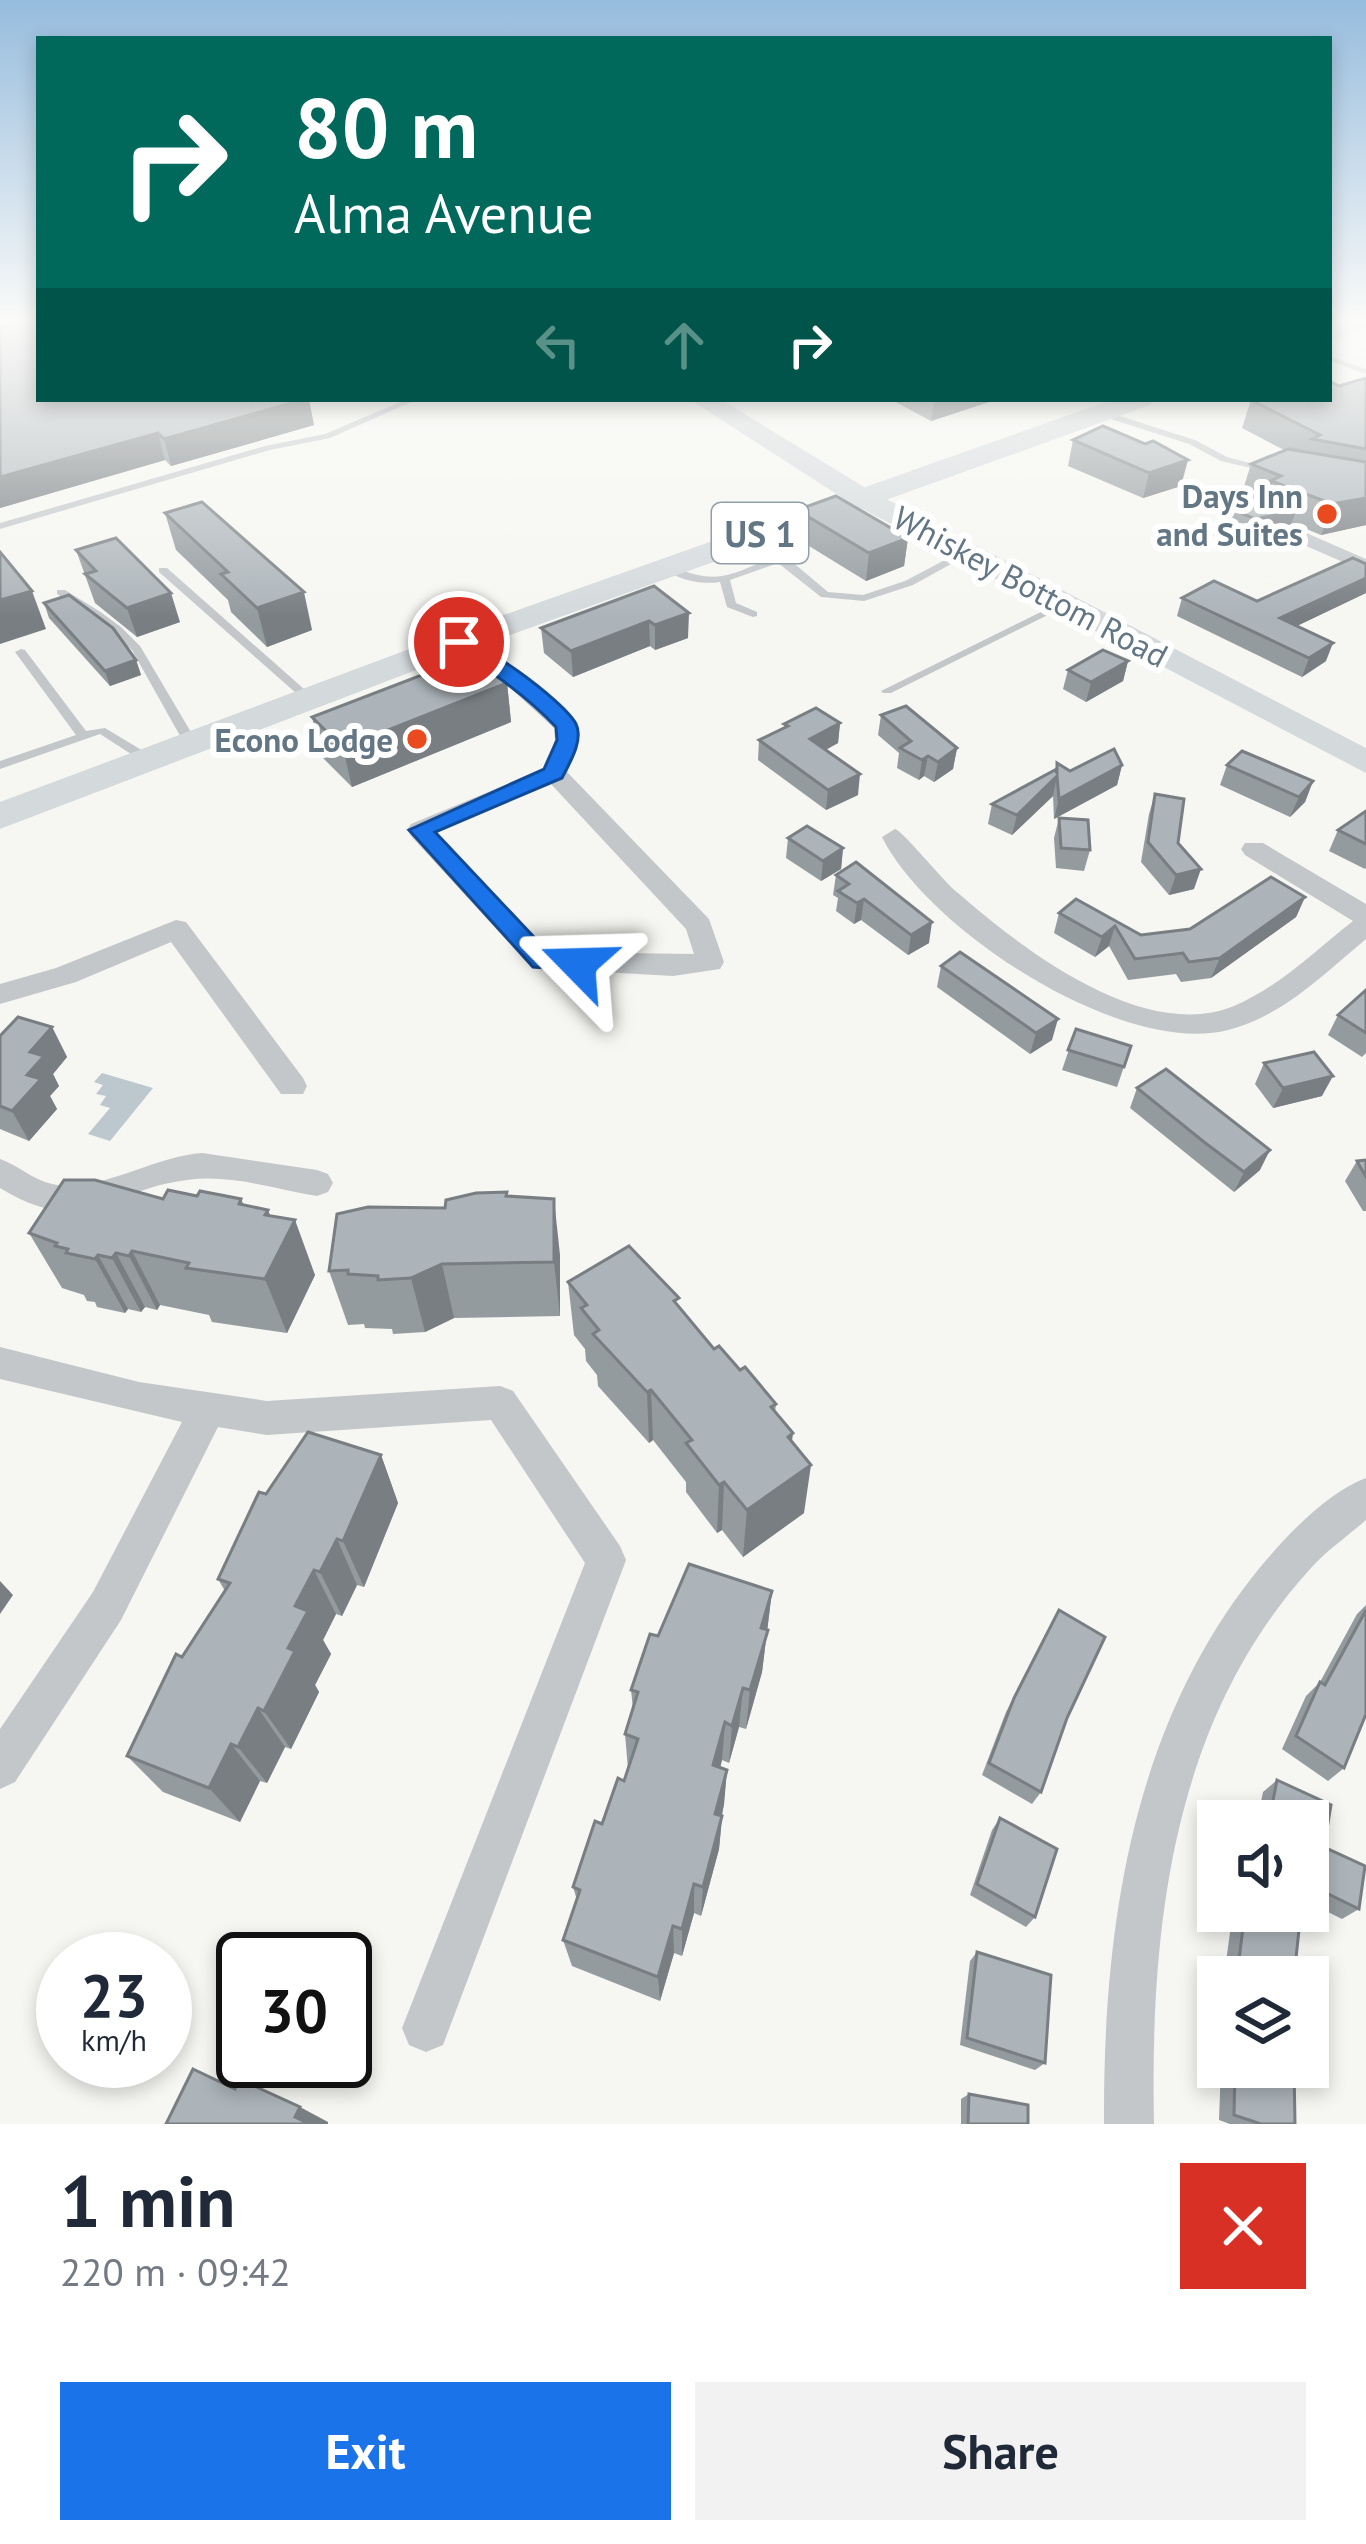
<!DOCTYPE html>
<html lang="en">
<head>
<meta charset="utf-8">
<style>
  body { margin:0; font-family:"PT Sans",sans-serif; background:#f2f2f3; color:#1f2937; height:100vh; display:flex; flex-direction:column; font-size:45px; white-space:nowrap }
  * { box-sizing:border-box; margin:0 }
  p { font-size:39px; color:#747a83 }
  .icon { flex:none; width:66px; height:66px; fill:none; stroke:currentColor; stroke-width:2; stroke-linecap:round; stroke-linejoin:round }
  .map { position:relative; height:2124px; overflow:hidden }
  .drawer { display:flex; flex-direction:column; background:#fff; flex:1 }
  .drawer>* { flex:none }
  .banner { position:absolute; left:36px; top:36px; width:1296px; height:366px; border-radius:0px; box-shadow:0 6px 18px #0003; background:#00695c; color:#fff; overflow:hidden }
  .buttons { position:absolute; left:1197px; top:1800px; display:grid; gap:24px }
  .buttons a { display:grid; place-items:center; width:132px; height:132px; border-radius:0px; background:#fff; box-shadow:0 6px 18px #0003; font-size:60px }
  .speed { position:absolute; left:36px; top:1932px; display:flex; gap:24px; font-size:60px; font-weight:700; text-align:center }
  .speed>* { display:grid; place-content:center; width:156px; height:156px; border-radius:50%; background:#fff; box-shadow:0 6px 18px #0003; line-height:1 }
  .speed small { font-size:30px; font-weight:400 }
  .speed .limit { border:6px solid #111; border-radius:18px; background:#fff; color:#111 }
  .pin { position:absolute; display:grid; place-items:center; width:102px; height:102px; color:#fff; margin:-51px; border:6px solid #fff; border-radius:50%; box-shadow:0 3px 12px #0007 }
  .me { position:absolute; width:132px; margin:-66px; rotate:292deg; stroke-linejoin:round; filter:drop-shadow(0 0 9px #0008) }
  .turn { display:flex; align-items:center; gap:42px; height:252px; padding:0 60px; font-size:54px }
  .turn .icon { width:156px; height:156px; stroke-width:2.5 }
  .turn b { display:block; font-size:84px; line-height:102px }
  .lanes { display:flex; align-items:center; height:114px; padding:0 60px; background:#0003; justify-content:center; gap:60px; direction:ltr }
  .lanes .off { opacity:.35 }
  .round { display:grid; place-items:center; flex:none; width:126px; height:126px; border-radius:0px; background:#f2f2f3 }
  .headline { display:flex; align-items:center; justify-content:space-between; height:204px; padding:0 60px }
  h1 { font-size:72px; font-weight:700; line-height:90px }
  .button { display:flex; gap:24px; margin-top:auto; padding:24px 60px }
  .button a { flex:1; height:138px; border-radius:0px; background:#1a73e8; color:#fff; font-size:48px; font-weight:700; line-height:138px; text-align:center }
  .button a+a { background:#f2f2f3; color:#1f2937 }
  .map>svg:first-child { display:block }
  .water { fill:#bcc8cd }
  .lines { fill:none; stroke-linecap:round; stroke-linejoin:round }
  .lane { fill:#c3c7ca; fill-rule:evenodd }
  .street { fill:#c3c7ca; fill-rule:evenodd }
  .secondary { fill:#d4d9dc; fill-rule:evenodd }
  .primary { fill:#d4d9dc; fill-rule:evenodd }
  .wall { fill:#949b9f }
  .shaded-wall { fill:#787e82 }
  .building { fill:#acb4b9; stroke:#787e82; stroke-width:3 }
  .route { fill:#1a73e8; stroke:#114b97; stroke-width:3 }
  .poi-dot { fill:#ea4b1e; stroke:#fff; stroke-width:4.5 }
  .labels { text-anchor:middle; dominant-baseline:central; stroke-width:12; stroke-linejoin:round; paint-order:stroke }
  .far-poi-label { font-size:33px; font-weight:bold; fill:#637684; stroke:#fff; text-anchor:end }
  .far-street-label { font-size:33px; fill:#637684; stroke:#fff }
  .shield { fill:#fff; stroke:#929fa9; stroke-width:3 }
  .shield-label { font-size:36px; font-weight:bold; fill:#637684 }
</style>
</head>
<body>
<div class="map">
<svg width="1366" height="2124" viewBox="0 0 1366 2124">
  <rect width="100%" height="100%" fill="#f6f6f2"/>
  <path class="water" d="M102,1073L153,1088L110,1141L88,1134L110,1108L100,1105L106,1096L96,1094L103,1085L94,1082Z"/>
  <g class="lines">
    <g class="lane">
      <path d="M1329,356L1366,369V374L1329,361Z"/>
      <path d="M407,399H418L330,438L270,450L0,529V523L265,446L325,434Z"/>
      <path d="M1101,410L1195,440L1227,457L1273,469L1268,472L1221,461L1189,444L1098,415V411Z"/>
      <path d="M746,535L796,565L828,592L863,595L905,581L962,551L971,553L913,585L864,601L821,597L778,563L730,580L736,603L757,612V616L753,617L727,607L720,582C698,585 679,580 662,567L667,564C714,585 725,578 771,558L743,540L741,538Z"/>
      <path d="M159,568H167L313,697V701H305L159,572Z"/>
      <path d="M57,590H65L99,611L121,627L140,646L198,744L196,747H188L179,734L132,650L103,623L57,594Z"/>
      <path d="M1061,602L1070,604L891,693H883L881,691Z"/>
      <path d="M21,649L25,650L86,731L105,728L153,757V763H145L100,734L0,769V761L76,735L15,652Z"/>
    </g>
    <g class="street">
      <path d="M1265,515L1366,559V572L1258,525L1255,521Z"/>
      <path d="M459,635C481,642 570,706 578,727C583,741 571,759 567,772L709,919L724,962L720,969L673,976L532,968L411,836L407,830L411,824L544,769L555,740L554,728L498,677L451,647V637ZM550,783L686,929L694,954L549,952L437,832Z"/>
      <path d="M895,829C903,831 944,882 958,893C1022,949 1144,1043 1234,1006C1279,987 1316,950 1353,921L1245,855L1241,849L1245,843H1263L1366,904V939C1324,974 1283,1016 1228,1030C1122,1057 928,930 882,837Z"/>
      <path d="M176,920L186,922L303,1078L307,1086L303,1094H281L171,942L76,982L0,1004V984L56,968Z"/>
      <path d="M202,1153L317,1170L328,1174L333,1183L328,1192L317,1196C275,1189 230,1174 187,1180C106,1190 86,1240 0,1188V1159C18,1165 33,1180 52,1184C95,1195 154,1156 202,1153Z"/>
      <path d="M0,1347L139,1382L267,1401L500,1386L513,1391L620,1546L626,1560L443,2045L426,2052L409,2045L402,2028L585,1563L491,1420L267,1435L218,1427L121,1620L15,1782L0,1789V1729L93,1592L182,1422L0,1379Z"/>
      <path d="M1366,1478V1520C1348,1536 1327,1550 1311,1568C1172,1720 1150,1927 1154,2124H1104C1103,1926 1132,1722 1262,1565C1289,1533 1327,1493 1366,1478Z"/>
    </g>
    <path class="secondary" d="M689,399H720L869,490L1366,748V773L849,502Z"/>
    <g class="primary">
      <path d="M1343,321H1366V329L1329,342V326Z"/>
      <path d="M1114,399H1154L1150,405L471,649L0,829V802L447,635Z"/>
    </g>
  </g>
  <g class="wall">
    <path d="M0,327L314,425L171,466L165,460L0,508Z"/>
    <path d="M1366,378V525L1321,535L1292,523L1285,542L1245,550L1213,535L1222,505L1244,494L1242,493L1251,464L1284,450L1242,428L1251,400L1339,386Z"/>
    <path d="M890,399H998L931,421Z"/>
    <path d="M1073,440L1181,486L1143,498L1068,466Z"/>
    <path d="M797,510L908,538L904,566L866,581L796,538Z"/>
    <path d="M165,513L312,630L267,647L231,612L228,600L176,550Z"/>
    <path d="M76,550L180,622L137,637L95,603Z"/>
    <path d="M654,586L688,638L655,650L650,646L573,677L544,653L541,628Z"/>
    <path d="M1366,593L1296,626L1326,661L1302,677L1177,616L1182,598L1257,601Z"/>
    <path d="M44,603L136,660L141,675L110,686L49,618Z"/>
    <path d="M1128,661L1123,681L1086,702L1063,689L1068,670Z"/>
    <path d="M507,683L511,722L352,787L321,756L312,717Z"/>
    <path d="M881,715L957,748L953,769L934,782L924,776L919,780L897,768L899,753L878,735Z"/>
    <path d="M840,723L838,743L826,750L858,795L826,810L758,760L759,740L784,729V724Z"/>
    <path d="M1057,763L1070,771L1122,765L1117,785L1054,819L1053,796L1012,835L988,824L992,804L1055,770Z"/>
    <path d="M1227,765L1313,781L1305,802L1290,817L1220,785Z"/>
    <path d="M1155,794L1178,843L1194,889L1169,895L1141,862L1149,814Z"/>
    <path d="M1366,811V868L1365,869L1329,851L1338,830Z"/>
    <path d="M1059,818L1090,850L1084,871L1056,868L1054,838Z"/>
    <path d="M788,838L843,848L841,869L821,881L786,858Z"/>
    <path d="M836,875L929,943L908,955L861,920L854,924L836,911L838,898L833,895Z"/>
    <path d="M1305,897L1296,917L1211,978L1181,982L1176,974L1128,980L1109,946L1095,957L1054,933L1059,913L1076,899L1141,935L1190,929Z"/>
    <path d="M941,966L1052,1040L1030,1054L937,987Z"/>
    <path d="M1366,990V1053L1362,1057L1328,1035L1338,1015Z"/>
    <path d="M52,1027L67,1057L53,1074L59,1086L50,1096L57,1109L29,1141L0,1129V1036Z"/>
    <path d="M1076,1029L1131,1046L1117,1087L1062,1070Z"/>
    <path d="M1264,1063L1322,1096L1273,1108L1255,1084Z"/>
    <path d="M1137,1088L1260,1170L1234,1192L1130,1108Z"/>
    <path d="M1366,1160V1211H1363L1345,1181L1357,1161Z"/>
    <path d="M197,1196L241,1199L244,1205L268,1210L270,1216L315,1275L287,1333L212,1322L209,1315L160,1305L157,1310L145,1307L141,1312L128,1309L125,1313L97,1307L95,1302L87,1301L84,1295L62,1288L29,1233L163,1199Z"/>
    <path d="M507,1196L560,1255V1316L454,1318L425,1332L393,1334L392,1329L365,1328L364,1324L348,1325L329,1271Z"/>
    <path d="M568,1282L679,1307L714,1349L776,1404L775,1412L792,1442L804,1513L743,1557L722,1530L717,1533L686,1492V1482L653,1440L649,1443L598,1386L597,1375L586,1361L585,1349L574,1335Z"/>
    <path d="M381,1455L398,1503L364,1587L357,1585L342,1616L336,1614L323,1640L331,1654L315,1685L319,1692L291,1749L285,1747L267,1783L260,1781L240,1822L163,1792L127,1756L182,1657L225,1591L218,1579Z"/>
    <path d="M772,1591L762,1672L746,1729L739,1727L729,1763L722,1760L720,1768L727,1770L719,1849L701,1916L694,1913L682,1956L674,1953L660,2001L572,1966L563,1940L577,1900L573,1887L624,1781L628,1769L625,1734L633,1709L631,1690L658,1636Z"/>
    <path d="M1366,1605V1714L1344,1768L1328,1781L1282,1749L1306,1696L1320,1682L1357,1614Z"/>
    <path d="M1059,1610L1067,1718L1041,1792L1032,1804L982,1775L1006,1712Z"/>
    <path d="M1277,1780L1331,1805L1324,1847L1365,1866L1359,1909L1342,1919L1308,1902V1821H1257L1263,1792Z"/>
    <path d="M1000,1818L1035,1917L1026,1927L970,1895L992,1830Z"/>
    <path d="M1233,1911H1301L1294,1977L1224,1976Z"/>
    <path d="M977,1952L1045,2063L1035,2070L960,2045L970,1961Z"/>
    <path d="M1221,2067H1294L1295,2124H1230L1219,2120Z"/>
    <path d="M969,2094L1028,2124H961V2099Z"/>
  </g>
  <g class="shaded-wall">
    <path d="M309,399L314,425L171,466L164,439Z"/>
    <path d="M934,399H998L931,421Z"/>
    <path d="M158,433L165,460L0,508V477Z"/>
    <path d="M1188,460L1181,486L1143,498L1149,473Z"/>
    <path d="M1272,481L1263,511H1296L1285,542L1245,550L1261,494Z"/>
    <path d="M1366,498V525L1321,535L1332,504Z"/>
    <path d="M908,538L904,566L866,581L869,553Z"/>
    <path d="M1366,578V593L1274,637L1280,618Z"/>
    <path d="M32,591L46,629L0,644V600Z"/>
    <path d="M304,592L312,630L267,647L257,608Z"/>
    <path d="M171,593L180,622L137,637L127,608Z"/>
    <path d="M689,613L688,638L655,650V625Z"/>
    <path d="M649,621L650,646L573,677L571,651Z"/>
    <path d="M1333,643L1326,661L1302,677L1309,658Z"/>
    <path d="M136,660L141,675L110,686L105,671Z"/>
    <path d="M1128,661L1123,681L1086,702L1091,682Z"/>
    <path d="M507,683L511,722L352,787L343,748Z"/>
    <path d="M840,723L838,743L808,759L810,739Z"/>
    <path d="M957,748L953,769L934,782L938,762Z"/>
    <path d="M928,756L924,776L919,780L922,760Z"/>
    <path d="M1122,765L1117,785L1054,819L1059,799Z"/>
    <path d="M860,774L858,795L826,810L828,790Z"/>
    <path d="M1057,776L1053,796L1012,835L1017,815Z"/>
    <path d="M1313,781L1305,802L1290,817L1299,797Z"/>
    <path d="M843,848L841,869L821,881L823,861Z"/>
    <path d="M1201,869L1194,889L1169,895L1176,875Z"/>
    <path d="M1305,897L1296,917L1211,978L1220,958Z"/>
    <path d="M864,899L861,920L854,924L857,903Z"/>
    <path d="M932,922L929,943L908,955L911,935Z"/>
    <path d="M1115,926L1109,946L1095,957L1102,937Z"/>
    <path d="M1058,1019L1052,1040L1030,1054L1036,1033Z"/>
    <path d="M52,1027L67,1057L53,1074L59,1086L50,1096L57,1109L29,1141L12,1111L27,1075L30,1052Z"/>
    <path d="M1333,1076L1322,1096L1273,1108L1283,1088Z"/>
    <path d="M1270,1150L1260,1170L1234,1192L1244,1172Z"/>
    <path d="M554,1199L560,1255V1316L554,1262Z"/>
    <path d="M268,1210L282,1247L295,1220L315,1275L287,1333L265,1279V1215Z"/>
    <path d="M132,1251L160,1305L157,1310L129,1256Z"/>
    <path d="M116,1253L145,1307L141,1312L112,1258Z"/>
    <path d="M98,1255L128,1309L125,1313L95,1259Z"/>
    <path d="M442,1264L454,1318L425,1332L411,1278Z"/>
    <path d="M651,1390L653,1440L649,1443L647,1392Z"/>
    <path d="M793,1433L787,1482L811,1465L804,1513L743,1557L747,1510L788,1437Z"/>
    <path d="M381,1455L398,1503L364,1587L343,1541Z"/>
    <path d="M724,1482L722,1530L717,1533L719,1485Z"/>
    <path d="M337,1539L357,1585L342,1616L320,1572Z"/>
    <path d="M314,1570L336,1614L323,1640L331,1654L315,1685L319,1692L291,1749L264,1711L288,1648L295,1606Z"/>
    <path d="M0,1581L13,1595L0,1614Z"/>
    <path d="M772,1591L762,1672L746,1729L750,1690L761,1628Z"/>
    <path d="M743,1688L739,1727L729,1763L732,1726Z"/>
    <path d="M258,1708L285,1747L267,1783L238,1747Z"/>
    <path d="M725,1722L722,1760L711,1801L713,1765Z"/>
    <path d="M231,1744L260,1781L240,1822L209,1788Z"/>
    <path d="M727,1770L724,1805L713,1847L715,1814Z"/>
    <path d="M722,1816L719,1849L701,1916L703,1887Z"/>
    <path d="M694,1884V1913L682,1956V1929Z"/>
    <path d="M673,1926L674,1953L660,2001L658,1977Z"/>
    <path d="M300,2107L328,2122V2124H309L295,2117Z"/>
  </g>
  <g class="building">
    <path d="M26,321H39V399H306L164,439L158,433L0,477V327Z"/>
    <path d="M1366,378V449L1312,439L1320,435L1251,400L1329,399V381L1339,386Z"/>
    <path d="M1103,426L1145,444L1153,441L1188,460L1149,473L1073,440Z"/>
    <path d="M1288,449L1366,462V498L1332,504L1272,481L1261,494L1296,511L1255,519L1222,505L1281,476L1251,464Z"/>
    <path d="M836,496L908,538L869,553L797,510Z"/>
    <path d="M202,502L304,592L257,608L221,574L228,572L165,513Z"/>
    <path d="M116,538L171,593L127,608L85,574L96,571L76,550Z"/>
    <path d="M0,552L32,591L0,600Z"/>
    <path d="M1353,558L1366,564V578L1280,618L1333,643L1309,658L1182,598L1214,581L1257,601Z"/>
    <path d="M654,586L689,613L655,625L649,621L571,651L541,628Z"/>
    <path d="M69,595L113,628L136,660L105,671L44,603Z"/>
    <path d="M1103,650L1128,661L1091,682L1068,670Z"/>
    <path d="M474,655L507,683L343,748L312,717Z"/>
    <path d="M906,706L957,748L938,762L928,756L922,760L900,748L911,741L881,715Z"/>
    <path d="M816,708L840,723L810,739L860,774L828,790L759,740L788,726L784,724Z"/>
    <path d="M1114,749L1122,765L1059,799L1057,776L1017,815L992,804L1055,770L1057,773V763L1070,771Z"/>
    <path d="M1242,751L1313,781L1299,797L1227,765Z"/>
    <path d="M1155,794L1184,799L1178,843L1201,869L1176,875L1148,842Z"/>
    <path d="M1366,811V844L1338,830Z"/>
    <path d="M1059,818L1088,820L1090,850L1061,848Z"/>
    <path d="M807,826L843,848L823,861L788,838Z"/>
    <path d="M856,862L932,922L911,935L864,899L857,903L838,891L849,884L836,875Z"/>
    <path d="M1271,877L1305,897L1220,958L1189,962L1183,953L1135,959L1115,926L1102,937L1059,913L1076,899L1141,935L1190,929Z"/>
    <path d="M960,952L1058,1019L1036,1033L941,966Z"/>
    <path d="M1366,990V1033L1338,1015Z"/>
    <path d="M18,1017L52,1027L30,1052L44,1056L27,1075L41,1079L12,1111L0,1106V1036Z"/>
    <path d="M1076,1029L1131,1046L1124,1067L1068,1050Z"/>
    <path d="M1314,1052L1333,1076L1283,1088L1264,1063Z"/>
    <path d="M1166,1069L1270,1150L1244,1172L1204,1142L1137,1088Z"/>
    <path d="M1366,1160V1177L1357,1161Z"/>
    <path d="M64,1180H95L163,1199L168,1190L197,1196L200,1191L241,1199L239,1204L268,1210L265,1215L295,1220L265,1279L186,1268L189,1263L132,1251L129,1256L116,1253L112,1258L98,1255L95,1259L66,1253L68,1249L55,1246L57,1243L29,1233Z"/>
    <path d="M507,1192L506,1196L554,1199V1262L442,1264L411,1278L378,1280V1276L348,1274V1270L329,1271L337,1214L368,1207L445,1208L446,1200L476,1193Z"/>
    <path d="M629,1246L679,1298L674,1301L714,1349L719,1346L740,1370L745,1367L776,1404L771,1407L793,1433L788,1437L811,1465L747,1510L724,1482L719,1485L686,1443L692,1440L651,1390L647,1392L593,1334L599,1330L581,1308L587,1305L568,1282Z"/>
    <path d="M308,1432L381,1455L343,1541L337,1539L320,1572L314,1570L295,1606L308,1611L288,1648L295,1651L264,1711L258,1708L238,1747L231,1744L209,1788L127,1756L176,1654L182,1657L230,1583L218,1579L259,1492L266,1494Z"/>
    <path d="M689,1564L772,1591L761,1628L768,1630L750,1690L743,1688L732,1726L725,1722L713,1765L727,1770L715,1814L722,1816L703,1887L694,1884L682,1929L673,1926L658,1977L563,1940L580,1890L573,1887L595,1821L602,1824L618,1778L624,1781L638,1739L625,1734L638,1692L631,1690L650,1634L658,1636Z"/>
    <path d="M1059,1610L1105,1637L1067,1718L1041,1792L989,1763L1014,1698Z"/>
    <path d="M1366,1610V1714L1344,1768L1296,1736L1320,1682L1325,1685Z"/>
    <path d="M1277,1780L1331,1805L1324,1847L1365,1866L1359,1909L1308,1884V1821H1269Z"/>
    <path d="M1000,1818L1057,1849L1035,1917L977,1884Z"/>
    <path d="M1245,1911H1301L1294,1977H1259L1238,1968Z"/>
    <path d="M977,1952L1051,1975L1045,2063L967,2038Z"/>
    <path d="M1235,2067H1294L1295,2124H1261L1234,2115Z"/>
    <path d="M193,2069L235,2089L239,2079L300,2107L295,2117L310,2124H166Z"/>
    <path d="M969,2094L1028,2105V2124H968Z"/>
  </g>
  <linearGradient id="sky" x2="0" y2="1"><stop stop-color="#96bcdd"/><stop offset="0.52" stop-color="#fbfbf9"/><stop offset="1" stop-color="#fbfbf9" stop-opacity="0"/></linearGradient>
  <rect width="1366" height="618" fill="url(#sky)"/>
  <path class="route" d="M452,638C475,635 564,701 576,724C584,740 569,764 562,778L435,832L549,953L587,958L591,964L587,971L533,967L409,830L544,769L557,740L556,727C526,695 489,670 452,646Z"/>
  <g class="poi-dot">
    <circle cx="1327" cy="514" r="12"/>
    <circle cx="417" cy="739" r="12"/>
  </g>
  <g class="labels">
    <g class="far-poi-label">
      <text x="1303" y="495">Days Inn<tspan x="1303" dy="38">and Suites</tspan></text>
      <text x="393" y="739">Econo Lodge</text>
    </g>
    <g class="far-street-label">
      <text transform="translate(1031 586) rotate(28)">Whiskey Bottom Road</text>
    </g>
    <rect class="shield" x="712" y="503" width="96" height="60" rx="9"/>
    <g class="shield-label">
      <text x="760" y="533">US 1</text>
    </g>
  </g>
</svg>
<div class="buttons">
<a><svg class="icon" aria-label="sound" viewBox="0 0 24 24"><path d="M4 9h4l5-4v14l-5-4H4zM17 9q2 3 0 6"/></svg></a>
<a><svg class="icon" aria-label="layers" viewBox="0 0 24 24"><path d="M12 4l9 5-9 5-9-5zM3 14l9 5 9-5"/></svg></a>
</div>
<div class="speed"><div>23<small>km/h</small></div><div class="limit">30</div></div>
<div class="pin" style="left:459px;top:642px;background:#d93025"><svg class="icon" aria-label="arrive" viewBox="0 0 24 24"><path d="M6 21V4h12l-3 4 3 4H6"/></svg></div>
<svg class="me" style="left:578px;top:964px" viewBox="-20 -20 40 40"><path d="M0-17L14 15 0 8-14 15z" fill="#1a73e8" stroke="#fff" stroke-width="4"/></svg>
<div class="banner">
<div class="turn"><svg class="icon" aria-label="right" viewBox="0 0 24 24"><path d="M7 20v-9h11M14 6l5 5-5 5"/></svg><div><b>80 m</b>Alma Avenue</div></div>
<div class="lanes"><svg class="icon off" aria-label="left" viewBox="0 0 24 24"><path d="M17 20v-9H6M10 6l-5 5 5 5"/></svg><svg class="icon off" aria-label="ahead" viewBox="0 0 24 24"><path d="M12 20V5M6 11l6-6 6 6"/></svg><svg class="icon" aria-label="right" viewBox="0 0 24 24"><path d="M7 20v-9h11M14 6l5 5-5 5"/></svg></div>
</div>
</div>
<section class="drawer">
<div class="headline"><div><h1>1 min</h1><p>220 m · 09:42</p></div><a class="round" style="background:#d93025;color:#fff"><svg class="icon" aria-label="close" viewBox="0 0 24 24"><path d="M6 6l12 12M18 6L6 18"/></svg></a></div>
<div class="button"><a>Exit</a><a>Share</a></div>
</section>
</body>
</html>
